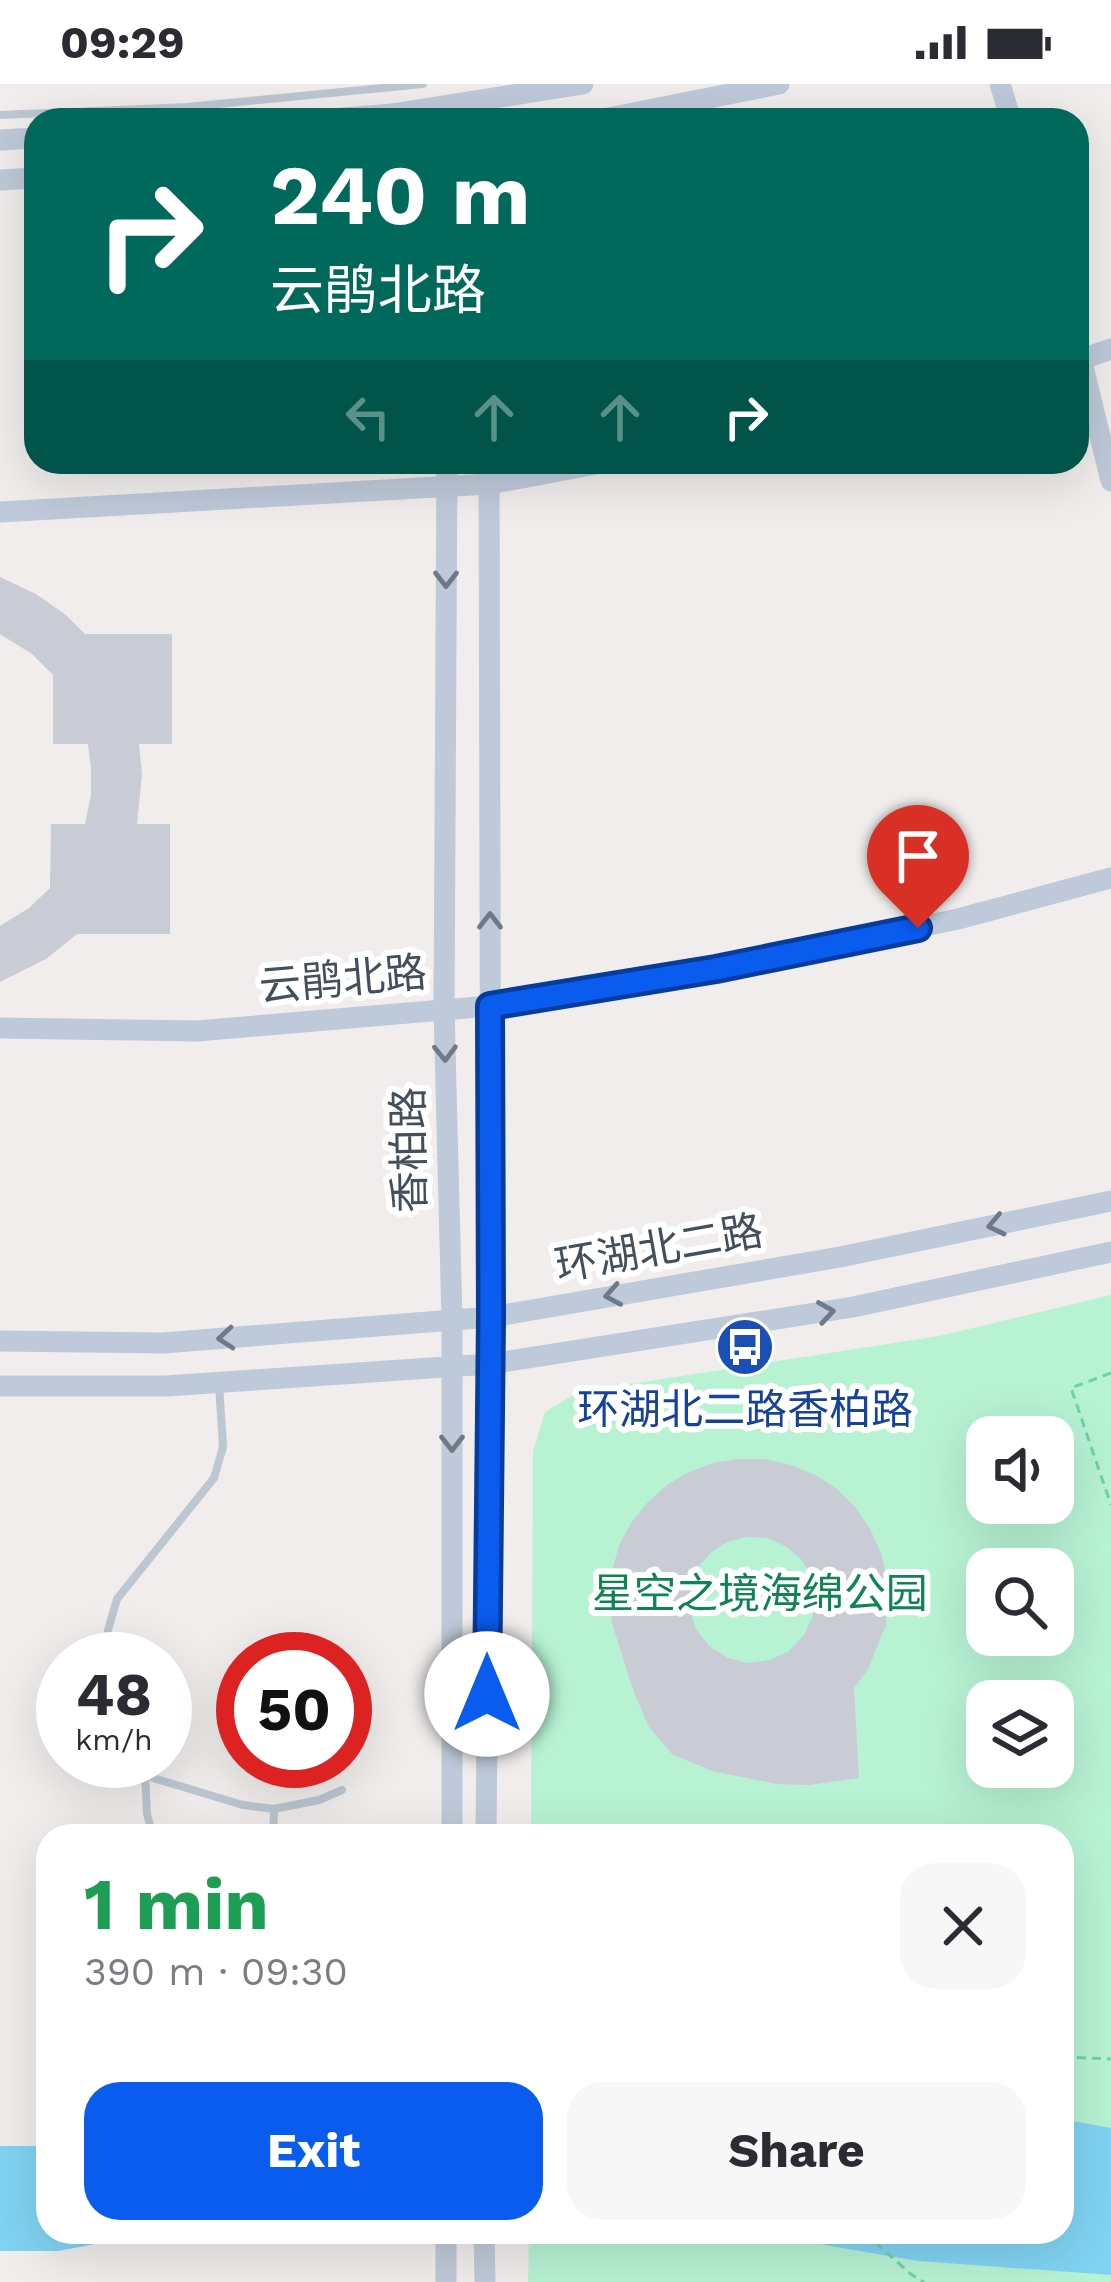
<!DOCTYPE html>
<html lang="en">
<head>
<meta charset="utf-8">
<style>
  body { margin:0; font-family:"Work Sans","Noto Sans SC",sans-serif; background:#f7f7f7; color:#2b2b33; height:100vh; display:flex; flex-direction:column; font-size:45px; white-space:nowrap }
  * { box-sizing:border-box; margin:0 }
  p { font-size:39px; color:#7c7c81 }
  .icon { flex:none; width:66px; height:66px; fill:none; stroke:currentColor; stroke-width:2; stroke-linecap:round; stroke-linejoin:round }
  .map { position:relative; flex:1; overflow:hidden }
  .sheet { position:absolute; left:36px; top:1740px; width:1038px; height:420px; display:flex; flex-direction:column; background:#fff; border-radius:36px; box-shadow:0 12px 48px #0002 }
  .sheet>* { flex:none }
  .guide { position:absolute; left:24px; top:24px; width:1065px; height:366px; border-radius:36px; box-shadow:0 12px 48px #0002; background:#00695c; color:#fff; overflow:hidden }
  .buttons { position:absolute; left:966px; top:1332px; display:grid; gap:24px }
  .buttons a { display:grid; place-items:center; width:108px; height:108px; border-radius:24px; background:#fff; box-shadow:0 12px 48px #0002; font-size:60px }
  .speed { position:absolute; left:36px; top:1548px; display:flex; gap:24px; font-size:60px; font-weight:700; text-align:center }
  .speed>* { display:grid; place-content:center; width:156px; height:156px; border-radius:50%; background:#fff; box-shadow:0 12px 48px #0002; line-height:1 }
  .speed small { font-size:30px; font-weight:400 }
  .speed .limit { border:18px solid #d22; background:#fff; color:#111 }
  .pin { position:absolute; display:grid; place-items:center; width:102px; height:102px; color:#fff; margin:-123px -51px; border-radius:50% 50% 50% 0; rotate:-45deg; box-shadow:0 0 12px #0007 }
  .pin .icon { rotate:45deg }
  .me { position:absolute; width:132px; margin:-66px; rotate:0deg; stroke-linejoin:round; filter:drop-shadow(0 0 9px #0008) }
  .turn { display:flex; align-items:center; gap:42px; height:252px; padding:0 48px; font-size:54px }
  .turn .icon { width:156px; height:156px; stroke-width:2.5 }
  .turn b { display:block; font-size:84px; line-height:102px }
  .lanes { display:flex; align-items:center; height:114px; padding:0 48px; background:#0003; justify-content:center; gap:60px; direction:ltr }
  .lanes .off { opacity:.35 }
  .round { display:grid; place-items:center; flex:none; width:126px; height:126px; border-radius:36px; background:#f7f7f7 }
  .headline { display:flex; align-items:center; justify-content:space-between; height:204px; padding:0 48px }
  h1 { font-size:72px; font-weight:700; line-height:90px; color:#1e9e55 }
  .button { display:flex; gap:24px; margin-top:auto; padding:24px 48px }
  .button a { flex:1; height:138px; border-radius:36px; background:#0a5cee; color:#fff; font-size:48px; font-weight:700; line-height:138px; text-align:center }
  .button a+a { background:#f7f7f7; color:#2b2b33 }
  .status { display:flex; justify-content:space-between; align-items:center; height:84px; padding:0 60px; background:#fff; direction:ltr }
  .status svg { height:33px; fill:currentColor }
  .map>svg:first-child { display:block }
  .green { fill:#b7f2d3; fill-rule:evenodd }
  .water { fill:#81d3f3 }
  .building { fill:#c9ccd4; fill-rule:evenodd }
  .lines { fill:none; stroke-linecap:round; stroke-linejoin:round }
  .path { stroke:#6dd3a8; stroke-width:3; stroke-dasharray:9 6; stroke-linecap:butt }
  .lane { stroke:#bcc7d1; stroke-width:8 }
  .secondary { stroke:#bec9d9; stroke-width:21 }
  .oneway { stroke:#6f7a88 }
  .route-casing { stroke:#063c9b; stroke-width:30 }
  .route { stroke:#0a5cee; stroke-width:21 }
  .labels { text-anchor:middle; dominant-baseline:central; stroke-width:12; stroke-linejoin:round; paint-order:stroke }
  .street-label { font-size:42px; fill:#444f5d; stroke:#fff }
  .transit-label { font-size:42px; fill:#164399; stroke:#fff }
  .park-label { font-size:42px; fill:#0f8452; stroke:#fff }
</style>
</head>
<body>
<div class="status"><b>09:29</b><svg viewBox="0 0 49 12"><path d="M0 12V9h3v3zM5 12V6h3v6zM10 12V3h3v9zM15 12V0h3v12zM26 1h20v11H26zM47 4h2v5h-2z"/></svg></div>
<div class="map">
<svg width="1111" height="2198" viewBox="0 0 1111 2198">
  <rect width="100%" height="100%" fill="#f1eded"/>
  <path class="green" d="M1111,1211V2198H528L529,2148H1062V1752H531L533,1367L545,1328L578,1308L939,1252ZM987,1353H1053V1419H987ZM987,1485H1053V1551H987ZM987,1617H1053V1683H987Z"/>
  <g class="water">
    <path d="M1062,2035L1111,2044V2191L918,2177L825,2161L800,2148H1062Z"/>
    <path d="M0,2062H48V2148H159L58,2167H0Z"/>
  </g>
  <g class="building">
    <path d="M0,493L36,510L66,531L85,550H172V660H139L142,690L137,740H170V850H77L46,875L0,898V842L29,824L50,804L51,740H85L91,711V685L88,660H53V591L32,570L0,550Z"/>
    <path d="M739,1375H765L791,1381L815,1391L837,1405L856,1424L870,1445L881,1469L887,1494L886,1541L868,1585L854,1604L859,1694L809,1701L777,1700L712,1687L672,1670L649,1643L633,1606L612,1539L609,1513L612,1487L619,1462L631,1439L647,1419L667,1401L689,1388L713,1379ZM746,1453L767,1454L785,1462L801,1475L811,1492L816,1512L813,1532L804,1551L789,1567L770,1576L748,1579L728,1574L709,1562L696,1545L689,1525L690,1503L697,1485L710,1469L727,1458Z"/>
  </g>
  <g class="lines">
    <g class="path">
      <path d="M1111,1289L1071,1304L1111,1421"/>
      <path d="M1062,1973L1111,1975"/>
      <path d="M864,2148L912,2191L924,2198"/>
    </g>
    <g class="lane">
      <path d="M0,31L188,23L423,0"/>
      <path d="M106,1575L108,1546L117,1515L214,1394L223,1363L219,1300"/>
      <path d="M132,1677L153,1694L243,1721L274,1725L319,1716L342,1706"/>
      <path d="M145,1688L147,1730L153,1752"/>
      <path d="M273,1752L274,1725"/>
    </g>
    <g class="secondary">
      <path d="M1000,0L1011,36"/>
      <path d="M319,36L392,30L583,0"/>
      <path d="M598,36L779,0"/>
      <path d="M0,56L36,54"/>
      <path d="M0,96L36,94"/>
      <path d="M1077,258L1111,397"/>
      <path d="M1077,277L1111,265"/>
      <path d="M447,378L444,925L452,1236V1752"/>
      <path d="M0,428L489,400L607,378"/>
      <path d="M0,944L197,947L490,922L716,885L958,835L1111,794"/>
      <path d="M0,1257L163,1259L491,1233L840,1173L1111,1117"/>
      <path d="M0,1302H166L490,1280L853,1223L1111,1168"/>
      <path d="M486,1752L491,1233L489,378"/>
      <path d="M484,2148L485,2198"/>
      <path d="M446,2198V2148"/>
    </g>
  </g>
  <defs><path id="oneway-chevron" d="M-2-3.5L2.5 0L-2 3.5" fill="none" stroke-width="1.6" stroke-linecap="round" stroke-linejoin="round" transform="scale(3)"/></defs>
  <g class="oneway">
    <use href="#oneway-chevron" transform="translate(446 495) rotate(90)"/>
    <use href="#oneway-chevron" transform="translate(490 837) rotate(-90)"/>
    <use href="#oneway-chevron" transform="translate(445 969) rotate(89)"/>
    <use href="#oneway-chevron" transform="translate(996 1141) rotate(168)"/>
    <use href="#oneway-chevron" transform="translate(613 1211) rotate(170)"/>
    <use href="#oneway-chevron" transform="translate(826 1228) rotate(-9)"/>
    <use href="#oneway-chevron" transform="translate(226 1254) rotate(175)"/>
    <use href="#oneway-chevron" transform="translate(452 1359) rotate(90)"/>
  </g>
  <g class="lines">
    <defs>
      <path id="route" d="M487,1610L491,1233L490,922L716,885L918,844"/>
    </defs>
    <use href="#route" class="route-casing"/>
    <use href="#route" class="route"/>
  </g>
  <defs>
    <symbol id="bus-disc" viewBox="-11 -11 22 22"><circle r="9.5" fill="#1a4fb4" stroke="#fff"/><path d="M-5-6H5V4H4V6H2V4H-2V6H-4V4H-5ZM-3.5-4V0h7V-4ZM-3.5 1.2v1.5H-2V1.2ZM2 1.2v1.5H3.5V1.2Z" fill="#fff"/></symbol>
  </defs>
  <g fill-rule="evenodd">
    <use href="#bus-disc" x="712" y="1230" width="66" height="66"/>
  </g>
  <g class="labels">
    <g class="street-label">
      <text transform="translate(343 895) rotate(-5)">云鹃北路</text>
      <text transform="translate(409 1066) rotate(-91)">香柏路</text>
      <text transform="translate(659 1164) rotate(-10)">环湖北二路</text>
    </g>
    <g class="transit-label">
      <text x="745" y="1325">环湖北二路香柏路</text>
    </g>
    <g class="park-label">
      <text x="760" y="1509">星空之境海绵公园</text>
    </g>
  </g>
</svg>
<div class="buttons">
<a><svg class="icon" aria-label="sound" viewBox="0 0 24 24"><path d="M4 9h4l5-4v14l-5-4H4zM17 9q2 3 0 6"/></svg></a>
<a><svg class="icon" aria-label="search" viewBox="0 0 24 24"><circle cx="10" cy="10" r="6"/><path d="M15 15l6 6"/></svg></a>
<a><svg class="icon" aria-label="layers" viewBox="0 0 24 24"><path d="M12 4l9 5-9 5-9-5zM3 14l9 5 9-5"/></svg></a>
</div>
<div class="speed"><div>48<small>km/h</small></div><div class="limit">50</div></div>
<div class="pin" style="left:918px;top:844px;background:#d93025"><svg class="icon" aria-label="arrive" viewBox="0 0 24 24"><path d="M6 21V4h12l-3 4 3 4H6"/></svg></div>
<svg class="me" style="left:487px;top:1610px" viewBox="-20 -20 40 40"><circle r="19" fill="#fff"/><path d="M0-13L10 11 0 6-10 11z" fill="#0a5cee"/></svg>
<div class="guide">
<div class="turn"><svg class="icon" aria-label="right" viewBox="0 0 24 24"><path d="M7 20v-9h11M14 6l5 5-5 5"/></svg><div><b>240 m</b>云鹃北路</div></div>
<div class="lanes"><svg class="icon off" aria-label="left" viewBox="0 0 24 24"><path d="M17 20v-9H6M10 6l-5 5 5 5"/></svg><svg class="icon off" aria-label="ahead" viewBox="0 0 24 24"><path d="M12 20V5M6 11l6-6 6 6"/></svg><svg class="icon off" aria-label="ahead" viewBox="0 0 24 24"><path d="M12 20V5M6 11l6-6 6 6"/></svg><svg class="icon" aria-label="right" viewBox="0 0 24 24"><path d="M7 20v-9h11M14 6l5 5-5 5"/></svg></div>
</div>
<section class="sheet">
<div class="headline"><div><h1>1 min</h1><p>390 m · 09:30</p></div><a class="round"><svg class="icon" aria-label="close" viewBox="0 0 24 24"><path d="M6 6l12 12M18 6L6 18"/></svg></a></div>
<div class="button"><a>Exit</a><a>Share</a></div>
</section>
</div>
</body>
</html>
